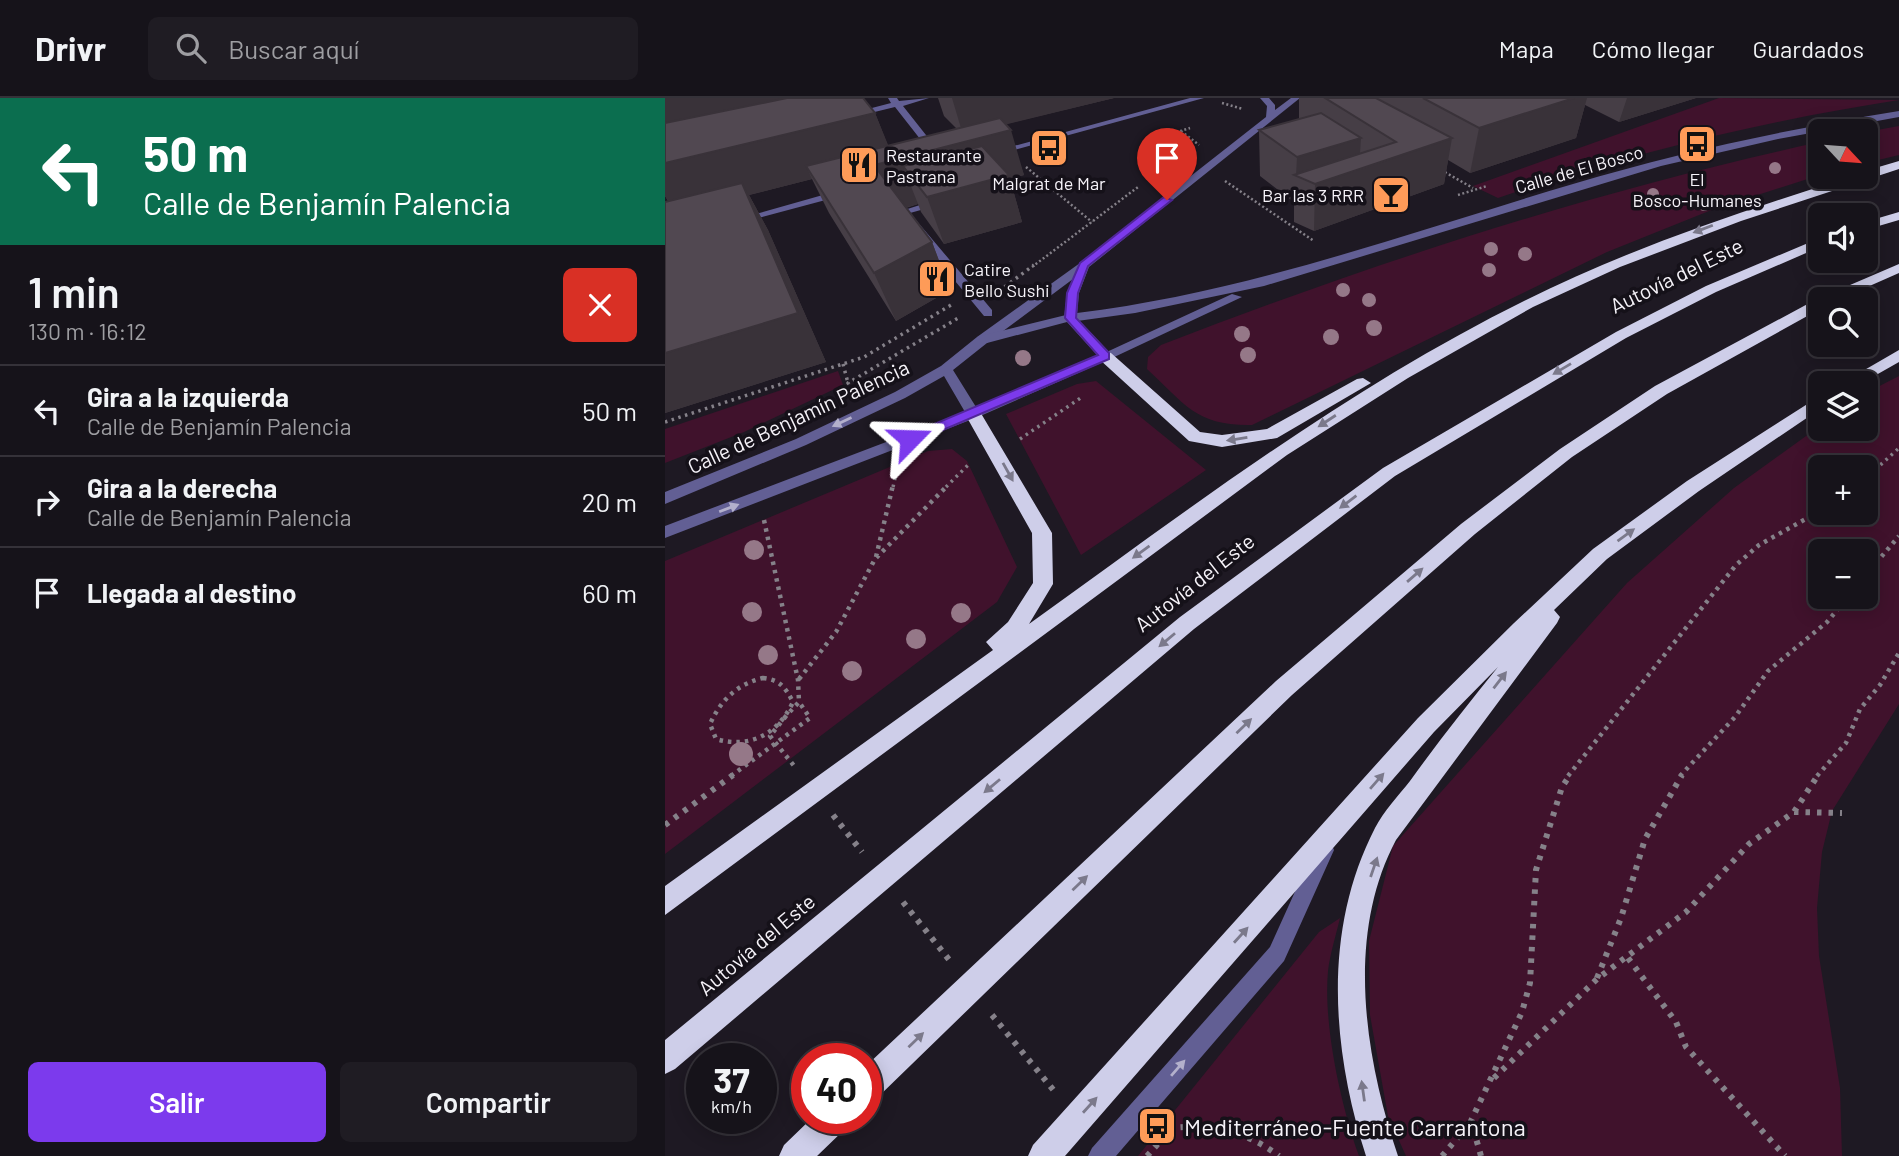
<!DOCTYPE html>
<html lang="es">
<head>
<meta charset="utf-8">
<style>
  :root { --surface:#16131a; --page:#1f1c23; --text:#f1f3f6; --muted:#9e9ea2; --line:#353239; --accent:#7c3aed }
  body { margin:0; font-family:Barlow,sans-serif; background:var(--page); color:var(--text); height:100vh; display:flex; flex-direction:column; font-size:26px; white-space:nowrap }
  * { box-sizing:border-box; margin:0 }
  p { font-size:23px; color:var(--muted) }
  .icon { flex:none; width:38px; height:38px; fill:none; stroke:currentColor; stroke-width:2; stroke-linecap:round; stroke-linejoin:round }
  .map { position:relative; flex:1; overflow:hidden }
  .sheet { display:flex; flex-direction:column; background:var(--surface); width:665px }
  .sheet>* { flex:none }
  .hud { background:#0b6e4f; color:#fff; overflow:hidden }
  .needle { width:46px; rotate:116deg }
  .tools { position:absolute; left:1143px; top:21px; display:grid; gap:14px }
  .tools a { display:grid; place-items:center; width:70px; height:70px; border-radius:10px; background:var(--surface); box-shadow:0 4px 18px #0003,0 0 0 2px var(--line); font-size:35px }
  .speed { position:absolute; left:21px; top:945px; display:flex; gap:14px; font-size:35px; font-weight:700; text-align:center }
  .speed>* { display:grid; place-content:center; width:91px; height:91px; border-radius:50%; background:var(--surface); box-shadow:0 4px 18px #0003,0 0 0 2px var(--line); line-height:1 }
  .speed small { font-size:18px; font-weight:400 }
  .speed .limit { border:10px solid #d22; background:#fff; color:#111 }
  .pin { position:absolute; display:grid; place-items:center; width:60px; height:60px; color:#fff; margin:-72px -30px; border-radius:50% 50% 50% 0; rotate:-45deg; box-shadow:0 0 7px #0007 }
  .pin .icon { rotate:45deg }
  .me { position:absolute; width:77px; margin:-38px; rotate:68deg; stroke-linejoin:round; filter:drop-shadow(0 0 5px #0008) }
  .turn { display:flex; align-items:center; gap:24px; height:147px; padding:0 28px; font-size:32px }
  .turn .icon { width:91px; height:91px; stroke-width:2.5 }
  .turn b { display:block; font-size:49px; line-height:60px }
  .round { display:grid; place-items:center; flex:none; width:74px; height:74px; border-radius:10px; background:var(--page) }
  .headline { display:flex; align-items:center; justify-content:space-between; height:119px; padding:0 28px }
  h1 { font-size:42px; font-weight:600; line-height:52px }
  .cta { display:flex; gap:14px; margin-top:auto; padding:14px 28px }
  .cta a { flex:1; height:80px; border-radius:10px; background:var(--accent); color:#fff; font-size:28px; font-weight:600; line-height:80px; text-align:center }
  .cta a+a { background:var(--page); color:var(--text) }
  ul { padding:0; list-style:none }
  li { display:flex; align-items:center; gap:21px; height:91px; padding:0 28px; border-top:2px solid var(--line) }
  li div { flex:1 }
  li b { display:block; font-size:26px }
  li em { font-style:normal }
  header { display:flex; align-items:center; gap:42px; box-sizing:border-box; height:98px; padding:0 35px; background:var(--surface); border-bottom:2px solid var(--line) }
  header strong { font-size:33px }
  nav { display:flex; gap:38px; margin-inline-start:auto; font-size:24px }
  .search { width:490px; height:63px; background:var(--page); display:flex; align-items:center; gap:18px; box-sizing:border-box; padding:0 24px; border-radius:10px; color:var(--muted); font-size:26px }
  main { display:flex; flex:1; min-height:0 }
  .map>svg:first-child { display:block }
</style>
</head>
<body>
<header>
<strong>Drivr</strong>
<div class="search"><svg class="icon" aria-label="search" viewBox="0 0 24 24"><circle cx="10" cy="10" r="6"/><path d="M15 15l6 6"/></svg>Buscar aquí</div>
<nav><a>Mapa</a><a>Cómo llegar</a><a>Guardados</a></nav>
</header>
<main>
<section class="sheet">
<div class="hud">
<div class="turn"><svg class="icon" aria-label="left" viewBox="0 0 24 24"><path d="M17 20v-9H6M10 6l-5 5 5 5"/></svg><div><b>50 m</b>Calle de Benjamín Palencia</div></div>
</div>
<div class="headline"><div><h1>1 min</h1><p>130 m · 16:12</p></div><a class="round" style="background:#d93025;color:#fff"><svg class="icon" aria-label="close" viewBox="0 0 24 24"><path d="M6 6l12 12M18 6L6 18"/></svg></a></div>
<ul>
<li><svg class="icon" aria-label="left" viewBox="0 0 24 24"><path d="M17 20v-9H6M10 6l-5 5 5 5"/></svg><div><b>Gira a la izquierda</b><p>Calle de Benjamín Palencia</p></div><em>50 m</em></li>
<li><svg class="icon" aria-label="right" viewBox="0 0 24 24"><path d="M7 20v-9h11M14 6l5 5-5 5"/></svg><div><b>Gira a la derecha</b><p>Calle de Benjamín Palencia</p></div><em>20 m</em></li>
<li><svg class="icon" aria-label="arrive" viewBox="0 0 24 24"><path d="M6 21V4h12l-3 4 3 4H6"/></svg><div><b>Llegada al destino</b></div><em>60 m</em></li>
</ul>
<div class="cta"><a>Salir</a><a>Compartir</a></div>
</section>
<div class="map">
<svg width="1234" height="1058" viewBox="0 0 1234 1058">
  <rect width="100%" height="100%" fill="#1e1923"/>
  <path fill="#40122c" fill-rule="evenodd" d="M1054 0 1234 2C1098 23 963 56 833 100L808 88Z
    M1234 28V57L1201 65V34Z
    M1155 44V77L1049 111 942 154 587 327C531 328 521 307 482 271L483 259 496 247C711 164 929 93 1155 44Z
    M173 273 178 287 79 334 0 365V331Z
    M1234 278V606L1167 713 1157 754 1152 810 1154 858 1175 990 1177 1058H741L723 1018 705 917 704 843 728 748 962 485 1069 390 1155 328V331H1200L1201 295ZM1155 369H1200V415H1155ZM1155 453H1200V499H1155Z
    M431 283 541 372 416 457 341 316 412 286Z
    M287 351 302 363 352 469 332 504 0 756V463L263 353Z
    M675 820C671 837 665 856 663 873 658 926 676 1008 694 1058H473L654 834Z"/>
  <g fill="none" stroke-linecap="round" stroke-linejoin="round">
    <path stroke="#858189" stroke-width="2.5" stroke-dasharray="2 2.5" stroke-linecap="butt" d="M557 5 578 11
      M503 31 509 35 525 30
      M516 33 534 47
      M361 69 427 124
      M776 72 808 90
      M560 83 649 143
      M793 97 822 88
      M367 169 473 89"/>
    <path stroke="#858189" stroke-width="3.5" stroke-dasharray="2.5 4.5" stroke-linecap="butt" d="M334 193 369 167
      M178 266 183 285
      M188 292 183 285 295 219
      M0 324 199 259 286 207
      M355 341 417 299
      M1200 381 1234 350
      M228 389 232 372
      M281 389 305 365"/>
    <path stroke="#858189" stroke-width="4.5" stroke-dasharray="3.5 5" stroke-linecap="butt" d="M99 422 133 582 134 604 121 618
      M211 459 228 387
      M1200 478 1234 438
      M98 580C115 582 120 589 128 604 113 636 85 651 51 641L45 626C56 602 72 586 98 580Z
      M134 581 171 534 210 461 283 387
      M121 618 105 638 130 669
      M66 678 145 620 134 604
      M903 678 1071 467 1094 447 1155 413
      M1015 678 1070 619 1103 573 1162 524 1183 499
      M1152 678 1181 645 1195 611 1215 587 1234 555"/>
    <path stroke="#858189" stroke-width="6" stroke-dasharray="4.5 7" stroke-linecap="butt" d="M1129 714 1177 715
      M168 717 197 754
      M0 727 68 677
      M238 804 285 863
      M963 860 1011 924 1021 949 1120 1058
      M932 880 956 820 980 741 1017 677
      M327 917 390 994
      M829 980 932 881 1021 814 1084 746 1129 714 1153 677
      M482 1058 507 1030C548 1026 581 1033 614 1058
      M777 1058 806 1024
      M816 1058 806 1023 857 914 865 885 871 772 897 689 905 677"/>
    <path fill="#625f94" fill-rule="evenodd" d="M659 743 666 745 669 752 619 863 451 1058H423L427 1050 605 849 652 745Z"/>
    <path fill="#625f94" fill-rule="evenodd" d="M277 100 281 101V105L245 115 327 212V218H319L233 114Z"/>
    <path fill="#625f94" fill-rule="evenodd" d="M223 0H232L234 3 264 0 238 8 276 56V60H270L230 9 185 20 180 17 226 5Z
      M525 0H539L331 57 323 55Z
      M595 0H604L610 7V12L626 0H635L424 169 414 195 412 215C583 194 743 135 908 86 1015 54 1124 31 1234 13V19L1113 41 996 68 599 188 470 215 405 224 399 220 402 195 408 181 322 245H312V239L415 165 601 19 602 8Z
      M179 91 184 94 183 96 71 126 66 123Z
      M567 196 577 199 445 261 440 262 433 258Z"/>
    <path fill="#625f94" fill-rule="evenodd" d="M405 216 409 217 445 255V261L313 319 0 440V428L300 314 279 278 240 300 141 347 0 406V394L131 341 230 294 276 268 312 239ZM402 224 432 257 311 309 288 272 322 245Z"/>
    <path fill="#cecee9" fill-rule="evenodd" d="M1234 63V71L1076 123 955 169 868 209 743 280 622 357 0 817V788L328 552 321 544 343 524 368 485 367 435 300 316 302 312H314L387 435 388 486 364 526C524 411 681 291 859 203 963 151 1074 114 1185 79H1200V73Z
      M1234 114V122L1200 132V124Z
      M1155 140V149L1051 194 961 240 730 378 529 531 10 971 0 976V942L515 519 718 370 951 234 1041 188Z
      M1234 166V175L1175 201H1155V211L1002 296 907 359 810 436 627 597 212 1000 201 1004V968L611 583 796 426 895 351 990 288 1150 202Z
      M1234 252V264L1197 285H1177Z
      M440 253 446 255 535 334 557 337 602 331 692 281 698 280 706 285 612 340 557 349 524 343 434 261V255Z
      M1155 298V311L1034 393 942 461 889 512 895 519 892 525 731 742C680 838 700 960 733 1058H701C667 952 657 833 710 730 719 713 733 698 745 683 773 644 803 606 833 569L769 634 400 1058H363L368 1047 753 620 849 525 928 451 1022 383Z
      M147 1020H184L180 1031 152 1058H114L119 1047Z"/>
  </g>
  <g fill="#957888">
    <circle cx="1110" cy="70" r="6"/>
    <circle cx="988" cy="96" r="6"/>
    <circle cx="1039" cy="107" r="6"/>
    <circle cx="826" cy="151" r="7"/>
    <circle cx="860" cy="156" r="7"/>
    <circle cx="824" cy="172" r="7"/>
    <circle cx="678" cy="192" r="7"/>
    <circle cx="704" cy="202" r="7"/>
    <circle cx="709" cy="230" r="8"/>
    <circle cx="577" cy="236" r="8"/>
    <circle cx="666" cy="239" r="8"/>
    <circle cx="583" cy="257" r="8"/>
    <circle cx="358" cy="260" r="8"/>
    <circle cx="89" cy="452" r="10"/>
    <circle cx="87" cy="514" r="10"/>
    <circle cx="296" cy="515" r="10"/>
    <circle cx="251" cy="541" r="10"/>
    <circle cx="103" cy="557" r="10"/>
    <circle cx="187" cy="573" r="10"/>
    <circle cx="76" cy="656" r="12"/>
  </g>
  <path fill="#463e46" d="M0 0 210 15 223 48 292 31 279 18 273 0H449L341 26 359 77 345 81 357 124 279 146 256 114 253 106 241 110 267 144 285 192 231 223 164 115 147 81 84 97 103 132 161 264 0 315V104L3 103 0 98Z
    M634 0H1031L954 24 920 7 911 40 805 75 783 62 779 86 649 133 629 124V104L595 78 594 32 634 21Z"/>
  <path fill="#393239" d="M0 0H189L0 42Z
    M287 0H449L298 37Z
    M909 0H922L911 40 805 75 814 30Z
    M962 0H1031L954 24Z
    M210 15 228 59 141 68 147 81 84 97 103 132 161 264 0 315V255L12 116 0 98V65Z
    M346 32 359 77 345 81 357 124 279 146 262 99 238 68 253 106 228 113 209 67Z
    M696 40 694 72 787 40 779 86 649 133 650 86 631 78 632 59Z
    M267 144 285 192 231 223 209 175Z"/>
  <path fill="#514851" stroke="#393239" stroke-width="2" d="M122 0H198L210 15 0 65V25Z
    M660 0H711L787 40 650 86 629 77 731 44Z
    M758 0H909L814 30Z
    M656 15 696 40 632 59 594 32Z
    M335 20 346 32 209 67 267 144 209 175 141 68Z
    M317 48 344 77 262 99 238 68Z
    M77 85 133 215 0 255V104Z"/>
  <defs><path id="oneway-solid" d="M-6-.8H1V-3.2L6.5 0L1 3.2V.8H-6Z" transform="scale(1.75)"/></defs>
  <g fill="#7b798b">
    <use href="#oneway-solid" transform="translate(1038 131) rotate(159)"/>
    <use href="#oneway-solid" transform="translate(897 271) rotate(149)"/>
    <use href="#oneway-solid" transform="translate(662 323) rotate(147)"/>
    <use href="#oneway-solid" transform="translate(572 341) rotate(171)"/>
    <use href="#oneway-solid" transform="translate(343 374) rotate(61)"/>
    <use href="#oneway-solid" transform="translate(683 404) rotate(143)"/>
    <use href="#oneway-solid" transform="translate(961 437) rotate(-36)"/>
    <use href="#oneway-solid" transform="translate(476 454) rotate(144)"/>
    <use href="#oneway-solid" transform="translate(750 477) rotate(-41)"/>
    <use href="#oneway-solid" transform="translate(502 542) rotate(140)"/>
    <use href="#oneway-solid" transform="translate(835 582) rotate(-52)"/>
    <use href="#oneway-solid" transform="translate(579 628) rotate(-44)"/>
    <use href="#oneway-solid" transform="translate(712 683) rotate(-49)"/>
    <use href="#oneway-solid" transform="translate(327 688) rotate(140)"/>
    <use href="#oneway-solid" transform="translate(709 769) rotate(-71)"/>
    <use href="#oneway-solid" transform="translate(415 785) rotate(-44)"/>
    <use href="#oneway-solid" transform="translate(576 837) rotate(-48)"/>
    <use href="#oneway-solid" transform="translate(251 942) rotate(-44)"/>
    <use href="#oneway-solid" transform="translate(698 993) rotate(-98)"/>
    <use href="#oneway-solid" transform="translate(425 1007) rotate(-48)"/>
  </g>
  <g fill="#b3b0cc">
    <use href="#oneway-solid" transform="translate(177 324) rotate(155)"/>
    <use href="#oneway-solid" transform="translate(64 410) rotate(-21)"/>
    <use href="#oneway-solid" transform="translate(513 970) rotate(-49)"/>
  </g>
  <path fill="#7c3aed" stroke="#51269a" stroke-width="2" d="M499 99 507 102 423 168 413 195 411 220 444 255V261L250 344H241V338L433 257 400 220 402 195 415 165Z"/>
  <defs>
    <symbol id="bus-square" viewBox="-11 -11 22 22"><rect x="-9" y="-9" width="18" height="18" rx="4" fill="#fe9b58" stroke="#151119"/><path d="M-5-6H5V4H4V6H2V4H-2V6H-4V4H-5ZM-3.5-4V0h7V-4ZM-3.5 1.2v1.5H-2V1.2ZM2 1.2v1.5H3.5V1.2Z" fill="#111"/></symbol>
    <symbol id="restaurant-square" viewBox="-11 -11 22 22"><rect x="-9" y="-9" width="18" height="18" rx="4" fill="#fe9b58" stroke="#151119"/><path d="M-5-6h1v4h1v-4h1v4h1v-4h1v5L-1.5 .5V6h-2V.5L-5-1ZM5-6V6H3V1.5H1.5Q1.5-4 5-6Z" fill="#111"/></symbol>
    <symbol id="bar-square" viewBox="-11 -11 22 22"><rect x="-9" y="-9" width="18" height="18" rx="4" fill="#fe9b58" stroke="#151119"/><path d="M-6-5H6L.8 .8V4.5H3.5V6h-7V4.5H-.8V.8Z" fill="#111"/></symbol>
  </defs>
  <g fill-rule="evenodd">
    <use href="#bus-square" x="1010" y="24" width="44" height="44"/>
    <use href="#bus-square" x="362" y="28" width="44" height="44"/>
    <use href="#restaurant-square" x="172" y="45" width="44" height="44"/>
    <use href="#bar-square" x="704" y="75" width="44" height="44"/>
    <use href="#restaurant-square" x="250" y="159" width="44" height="44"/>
    <use href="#bus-square" x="470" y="1006" width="44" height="44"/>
  </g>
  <g text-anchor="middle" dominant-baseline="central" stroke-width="7" stroke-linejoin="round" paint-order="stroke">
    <g font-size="18" fill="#f6f3f9" stroke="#151119" text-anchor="start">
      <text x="221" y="57">Restaurante<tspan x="221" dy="21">Pastrana</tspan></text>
      <text x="1032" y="81" text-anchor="middle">El<tspan x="1032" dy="21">Bosco-Humanes</tspan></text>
      <text x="384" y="85" text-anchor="middle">Malgrat de Mar</text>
      <text x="699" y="97" text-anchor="end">Bar las 3 RRR</text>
      <text x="299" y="171">Catire<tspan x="299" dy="21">Bello Sushi</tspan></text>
    </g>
    <g font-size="18" fill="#f6f3f9" stroke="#151119">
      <text transform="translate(914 71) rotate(-16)">Calle de El Bosco</text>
    </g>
    <g font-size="21" fill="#f6f3f9" stroke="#151119">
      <text transform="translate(1011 177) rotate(-26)">Autovía del Este</text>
      <text transform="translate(133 318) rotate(-25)">Calle de Benjamín Palencia</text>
      <text transform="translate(529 484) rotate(-38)">Autovía del Este</text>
      <text transform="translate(91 846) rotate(-40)">Autovía del Este</text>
    </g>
    <g font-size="24" fill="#f6f3f9" stroke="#151119" text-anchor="start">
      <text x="519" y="1028">Mediterráneo-Fuente Carrantona</text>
    </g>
  </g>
</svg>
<div class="tools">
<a><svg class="needle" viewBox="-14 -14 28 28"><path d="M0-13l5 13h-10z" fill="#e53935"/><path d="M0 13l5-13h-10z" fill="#9e9ea2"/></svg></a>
<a><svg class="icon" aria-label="sound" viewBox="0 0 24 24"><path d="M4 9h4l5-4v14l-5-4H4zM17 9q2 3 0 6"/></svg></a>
<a><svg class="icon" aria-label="search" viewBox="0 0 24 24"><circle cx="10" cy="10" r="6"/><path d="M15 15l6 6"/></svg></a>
<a><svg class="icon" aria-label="layers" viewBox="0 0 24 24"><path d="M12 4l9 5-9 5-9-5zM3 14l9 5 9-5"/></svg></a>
<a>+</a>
<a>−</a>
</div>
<div class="speed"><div>37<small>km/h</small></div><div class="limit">40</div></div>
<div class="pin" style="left:502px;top:102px;background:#d93025"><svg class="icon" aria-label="arrive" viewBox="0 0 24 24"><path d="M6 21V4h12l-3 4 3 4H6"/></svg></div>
<svg class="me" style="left:245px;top:341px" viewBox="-20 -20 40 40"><path d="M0-17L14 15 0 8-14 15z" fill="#7c3aed" stroke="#fff" stroke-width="4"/></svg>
</div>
</main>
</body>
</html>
